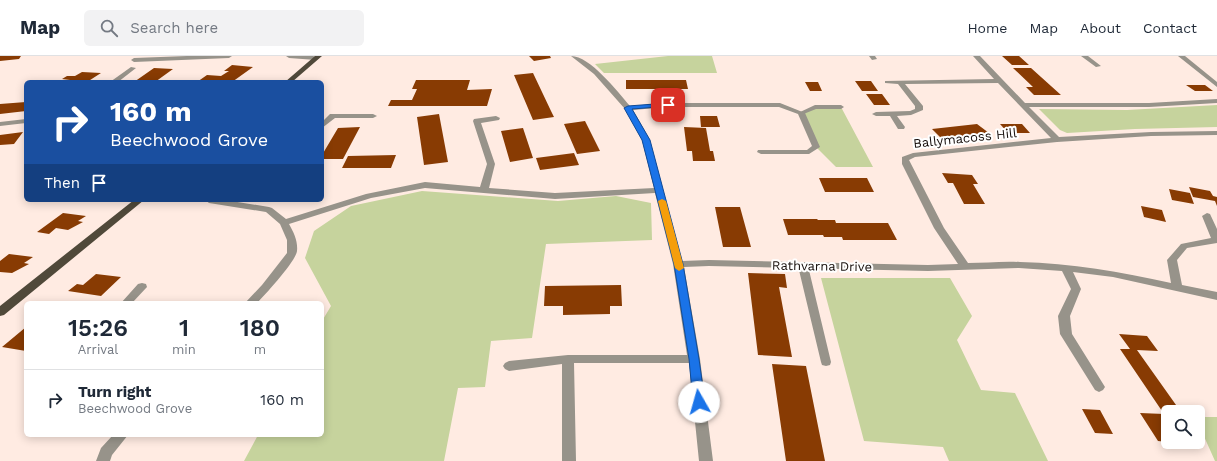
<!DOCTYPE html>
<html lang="en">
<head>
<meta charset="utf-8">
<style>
  :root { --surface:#fff; --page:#f2f2f3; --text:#1f2937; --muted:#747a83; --line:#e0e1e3 }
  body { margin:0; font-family:"Work Sans",sans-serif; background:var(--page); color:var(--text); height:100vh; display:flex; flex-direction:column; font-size:15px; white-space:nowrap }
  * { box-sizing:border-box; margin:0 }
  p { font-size:13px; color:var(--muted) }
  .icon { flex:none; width:22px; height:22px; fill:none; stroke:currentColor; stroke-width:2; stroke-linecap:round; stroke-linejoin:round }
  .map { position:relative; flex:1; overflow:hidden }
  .panel { position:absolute; left:24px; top:245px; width:300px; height:136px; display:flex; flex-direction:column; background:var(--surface); border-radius:6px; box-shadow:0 2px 10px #0003 }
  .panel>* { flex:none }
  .banner { position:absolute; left:24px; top:24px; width:300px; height:122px; border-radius:6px; box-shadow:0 2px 10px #0003; background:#1a4fa0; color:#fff; overflow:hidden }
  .controls { position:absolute; left:1161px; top:349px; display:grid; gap:8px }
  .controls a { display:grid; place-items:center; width:44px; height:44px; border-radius:6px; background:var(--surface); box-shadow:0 2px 10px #0003; font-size:20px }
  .pin { position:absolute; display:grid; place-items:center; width:34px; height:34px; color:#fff; margin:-17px; border-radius:8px; box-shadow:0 2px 6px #0006 }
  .me { position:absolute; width:44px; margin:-22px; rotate:353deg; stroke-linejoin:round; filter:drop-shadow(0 0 3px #0008) }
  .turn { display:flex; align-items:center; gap:14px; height:84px; padding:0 20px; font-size:18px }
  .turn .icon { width:52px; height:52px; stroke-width:2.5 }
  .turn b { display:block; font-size:28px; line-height:34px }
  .then { display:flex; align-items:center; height:38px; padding:0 20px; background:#0003; gap:8px; font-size:15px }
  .eta { display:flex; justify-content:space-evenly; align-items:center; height:68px; text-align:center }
  .eta b { font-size:24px; font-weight:600; line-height:28px }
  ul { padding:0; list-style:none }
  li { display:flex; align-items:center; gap:12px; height:60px; padding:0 20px; border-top:1px solid var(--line) }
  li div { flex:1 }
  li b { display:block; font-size:15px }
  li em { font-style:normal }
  header { display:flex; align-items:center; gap:24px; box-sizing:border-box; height:56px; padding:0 20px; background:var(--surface); border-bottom:1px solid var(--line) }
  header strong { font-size:19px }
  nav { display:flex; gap:22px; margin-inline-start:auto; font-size:14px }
  .search { width:280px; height:36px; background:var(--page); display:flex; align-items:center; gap:10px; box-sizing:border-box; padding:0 14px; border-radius:6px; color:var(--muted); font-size:15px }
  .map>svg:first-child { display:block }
</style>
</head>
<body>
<header>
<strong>Map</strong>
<div class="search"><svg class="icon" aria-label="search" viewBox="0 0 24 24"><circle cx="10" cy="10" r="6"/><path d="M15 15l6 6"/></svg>Search here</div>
<nav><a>Home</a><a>Map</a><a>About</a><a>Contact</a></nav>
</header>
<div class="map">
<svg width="1217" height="405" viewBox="0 0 1217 405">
  <rect width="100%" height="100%" fill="#ffebe2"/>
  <path fill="#c6d39d" d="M668 0H712L717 17H604L595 8Z
    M1217 49V71L1135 73 1067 77 1060 74 1039 53 1127 54Z
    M815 51H841L873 111H836L816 91 801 57Z
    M422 135 558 145 616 140 651 147 652 184 546 188 532 282 491 285 485 331 458 332 444 405H244L258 379H322V265L331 250 305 202 314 175 351 150Z
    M821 222H950L972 260 957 284 981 334 1015 337 1048 405H949L943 391 864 385Z
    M1198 361H1217V405H1215L1198 367Z"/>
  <path fill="#883b03" d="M0 0H21L19 3 0 5Z
    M529 0H550L551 2 534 5Z
    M1002 0H1019L1029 9H1012Z
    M232 9 253 11 232 26H197L207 19 221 20 229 15H224Z
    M154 12 173 13 155 26H134Z
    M1013 12H1031L1061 39H1034L1026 31H1033Z
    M82 16 101 17 87 26H66L70 24 62 23 67 20H75Z
    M533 17 551 55 554 61 533 64 514 19Z
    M416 24H470L467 34 492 33 487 50H388L391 44H412L417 33H412Z
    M626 24H686L688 33H626Z
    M855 25H871L878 35H862Z
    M805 26H818L822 35H810Z
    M1186 29H1205L1213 35H1195Z
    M866 38H882L890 49H874Z
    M26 46V55L0 58V48Z
    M439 58 448 106 424 109 417 61Z
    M700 60H717L720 71H701Z
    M585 65 600 95 577 98 564 68Z
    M977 68 989 77 942 83 932 73Z
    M1000 68H1022L1030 77H1008Z
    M360 71 343 103H322V99L338 72Z
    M684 71 706 72 710 95H713L715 105H693L692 95H687Z
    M523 72 533 102 510 106 501 75Z
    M23 76 14 88 0 89V79Z
    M574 97 579 109 540 114 536 102Z
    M396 99 391 112H342L348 100Z
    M942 117 972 119 978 128H973L985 148H964L953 127H948Z
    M819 122H867L874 136H825Z
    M1189 131 1210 135 1213 140 1217 141V150L1215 145 1193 141Z
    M1169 133 1190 137 1194 148 1172 144Z
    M1141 150 1162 154 1166 166 1144 161Z
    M715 151H740L751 191H723Z
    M63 157 86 160 78 165 83 166 68 174 56 172 49 178 37 176Z
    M783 163H817L818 164H835L836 167H888L897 184H843L842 181H824L823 179H788Z
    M9 198 33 201 24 207 29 208 12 217 0 216V205Z
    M748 217 785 218 787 232 779 231 792 301 758 299Z
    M96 218 121 221 101 240 68 235 77 228 83 229Z
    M621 229 622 250H610V258L563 259V250H544L545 230Z
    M26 271V295L2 291Z
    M1119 278 1147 280 1158 295 1137 294 1181 356H1168V386L1158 385 1140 357 1164 358 1120 293H1130Z
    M772 308 806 310 825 405H786Z
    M1082 353 1100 354 1113 378 1095 377Z"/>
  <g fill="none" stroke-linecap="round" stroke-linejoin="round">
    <path fill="#97938a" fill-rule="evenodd" d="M187 0H232L229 2 134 6 131 4 134 2Z
      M286 0H313L319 2 316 4 289 2Z
      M815 49H841L844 51 841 53H816L801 59 798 57Z
      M803 207 808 210 831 306 830 309 826 310 822 309 821 306 798 210Z"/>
    <path fill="#97938a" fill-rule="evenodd" d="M571 0C590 0 617 35 630 50L668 47H780L805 57 820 91 809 98H761L757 96 758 94H807L812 90 798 58 779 51H668L633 54 650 84 682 205 709 204 928 209 958 208 934 172 902 108V101L913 97 1051 82 998 27 905 28 923 50V54L911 59 897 60 905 71 904 73H898L890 60H876L872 58 876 56 910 55 915 53V50L898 28 885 27V25L994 23 973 0H980L1025 47H1149L1217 43V47L1149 51H1029L1059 81 1151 76 1217 75V79L1151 80 1057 86 915 101 909 104 944 172 968 207C985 207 1002 205 1020 206 1071 207 1121 216 1171 227L1167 204 1181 188 1211 182 1202 160 1207 157 1210 158 1217 173V187L1187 192 1177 204 1182 229 1217 236V244L1113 221 1073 216 1081 233 1070 260 1072 278 1105 331 1103 334 1099 336 1095 334 1060 278 1058 260 1071 233 1062 215 1019 212 928 215 709 210 684 211 700 303 713 405H699L689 307H574L576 405H562V308L509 315 505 313 503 310 505 307 509 305 568 299H687L673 208 655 137 555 143 425 132 371 142 289 168C294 177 298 185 297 195 296 205 265 239 257 247H245L262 229 287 197V184L280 168 266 156 209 147 205 144H225L269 151 272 152 286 163 366 138 425 126 480 131 487 108 473 65 474 63 496 60 500 62 499 64 481 67 495 108 489 132 555 137 654 132 642 84 625 53 594 18Z
      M869 0H875L877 3 872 4Z
      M1081 0H1088L1101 10 1096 11Z
      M1178 0H1185L1217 26V31Z
      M131 11 136 12 118 26H110Z
      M330 58H373L377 60 373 62H335L322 72V66Z
      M26 63V67L0 70V66Z
      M142 227 146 228 147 231 132 247H121L138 228Z
      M113 379H128L112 399 110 405H96L101 392Z"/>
    <path fill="#50493a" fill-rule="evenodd" d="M315 0H322L292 26H285Z
      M134 144H144L4 259 0 260V250Z"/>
  </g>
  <path fill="#1a73e8" stroke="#114b97" d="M668 47H671V50L632 53 650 84 683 208 699 303 705 346 703 350 699 351 695 350 693 346 689 303 674 208 642 84 624 52 628 50Z"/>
  <path fill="#f59e0b" d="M662 143 666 145 684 212 679 215 675 212 658 145Z"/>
  <g text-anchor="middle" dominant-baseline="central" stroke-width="4" stroke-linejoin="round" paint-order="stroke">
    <g font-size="13" fill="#160e0b" stroke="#fff">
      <text transform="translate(965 82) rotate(-6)">Ballymacoss Hill</text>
      <text transform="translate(822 210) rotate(1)">Rathvarna Drive</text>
    </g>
  </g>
</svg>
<div class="controls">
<a><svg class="icon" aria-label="search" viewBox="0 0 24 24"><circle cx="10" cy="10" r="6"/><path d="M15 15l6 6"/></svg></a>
</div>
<div class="pin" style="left:668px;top:49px;background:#d93025"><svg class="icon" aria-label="arrive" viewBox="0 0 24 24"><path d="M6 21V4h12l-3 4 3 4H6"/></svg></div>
<svg class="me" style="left:699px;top:346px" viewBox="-20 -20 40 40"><circle r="19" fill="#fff"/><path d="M0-13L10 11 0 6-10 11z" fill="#1a73e8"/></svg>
<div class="banner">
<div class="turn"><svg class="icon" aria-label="right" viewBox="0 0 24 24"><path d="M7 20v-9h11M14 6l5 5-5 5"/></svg><div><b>160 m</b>Beechwood Grove</div></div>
<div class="then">Then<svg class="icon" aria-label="arrive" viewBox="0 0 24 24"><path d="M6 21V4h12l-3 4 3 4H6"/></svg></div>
</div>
<section class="panel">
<div class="eta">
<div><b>15:26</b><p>Arrival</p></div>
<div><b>1</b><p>min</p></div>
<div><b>180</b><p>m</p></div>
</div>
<ul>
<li><svg class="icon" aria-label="right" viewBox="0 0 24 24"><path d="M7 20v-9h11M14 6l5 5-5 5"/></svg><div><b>Turn right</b><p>Beechwood Grove</p></div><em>160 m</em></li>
</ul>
</section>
</div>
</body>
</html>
